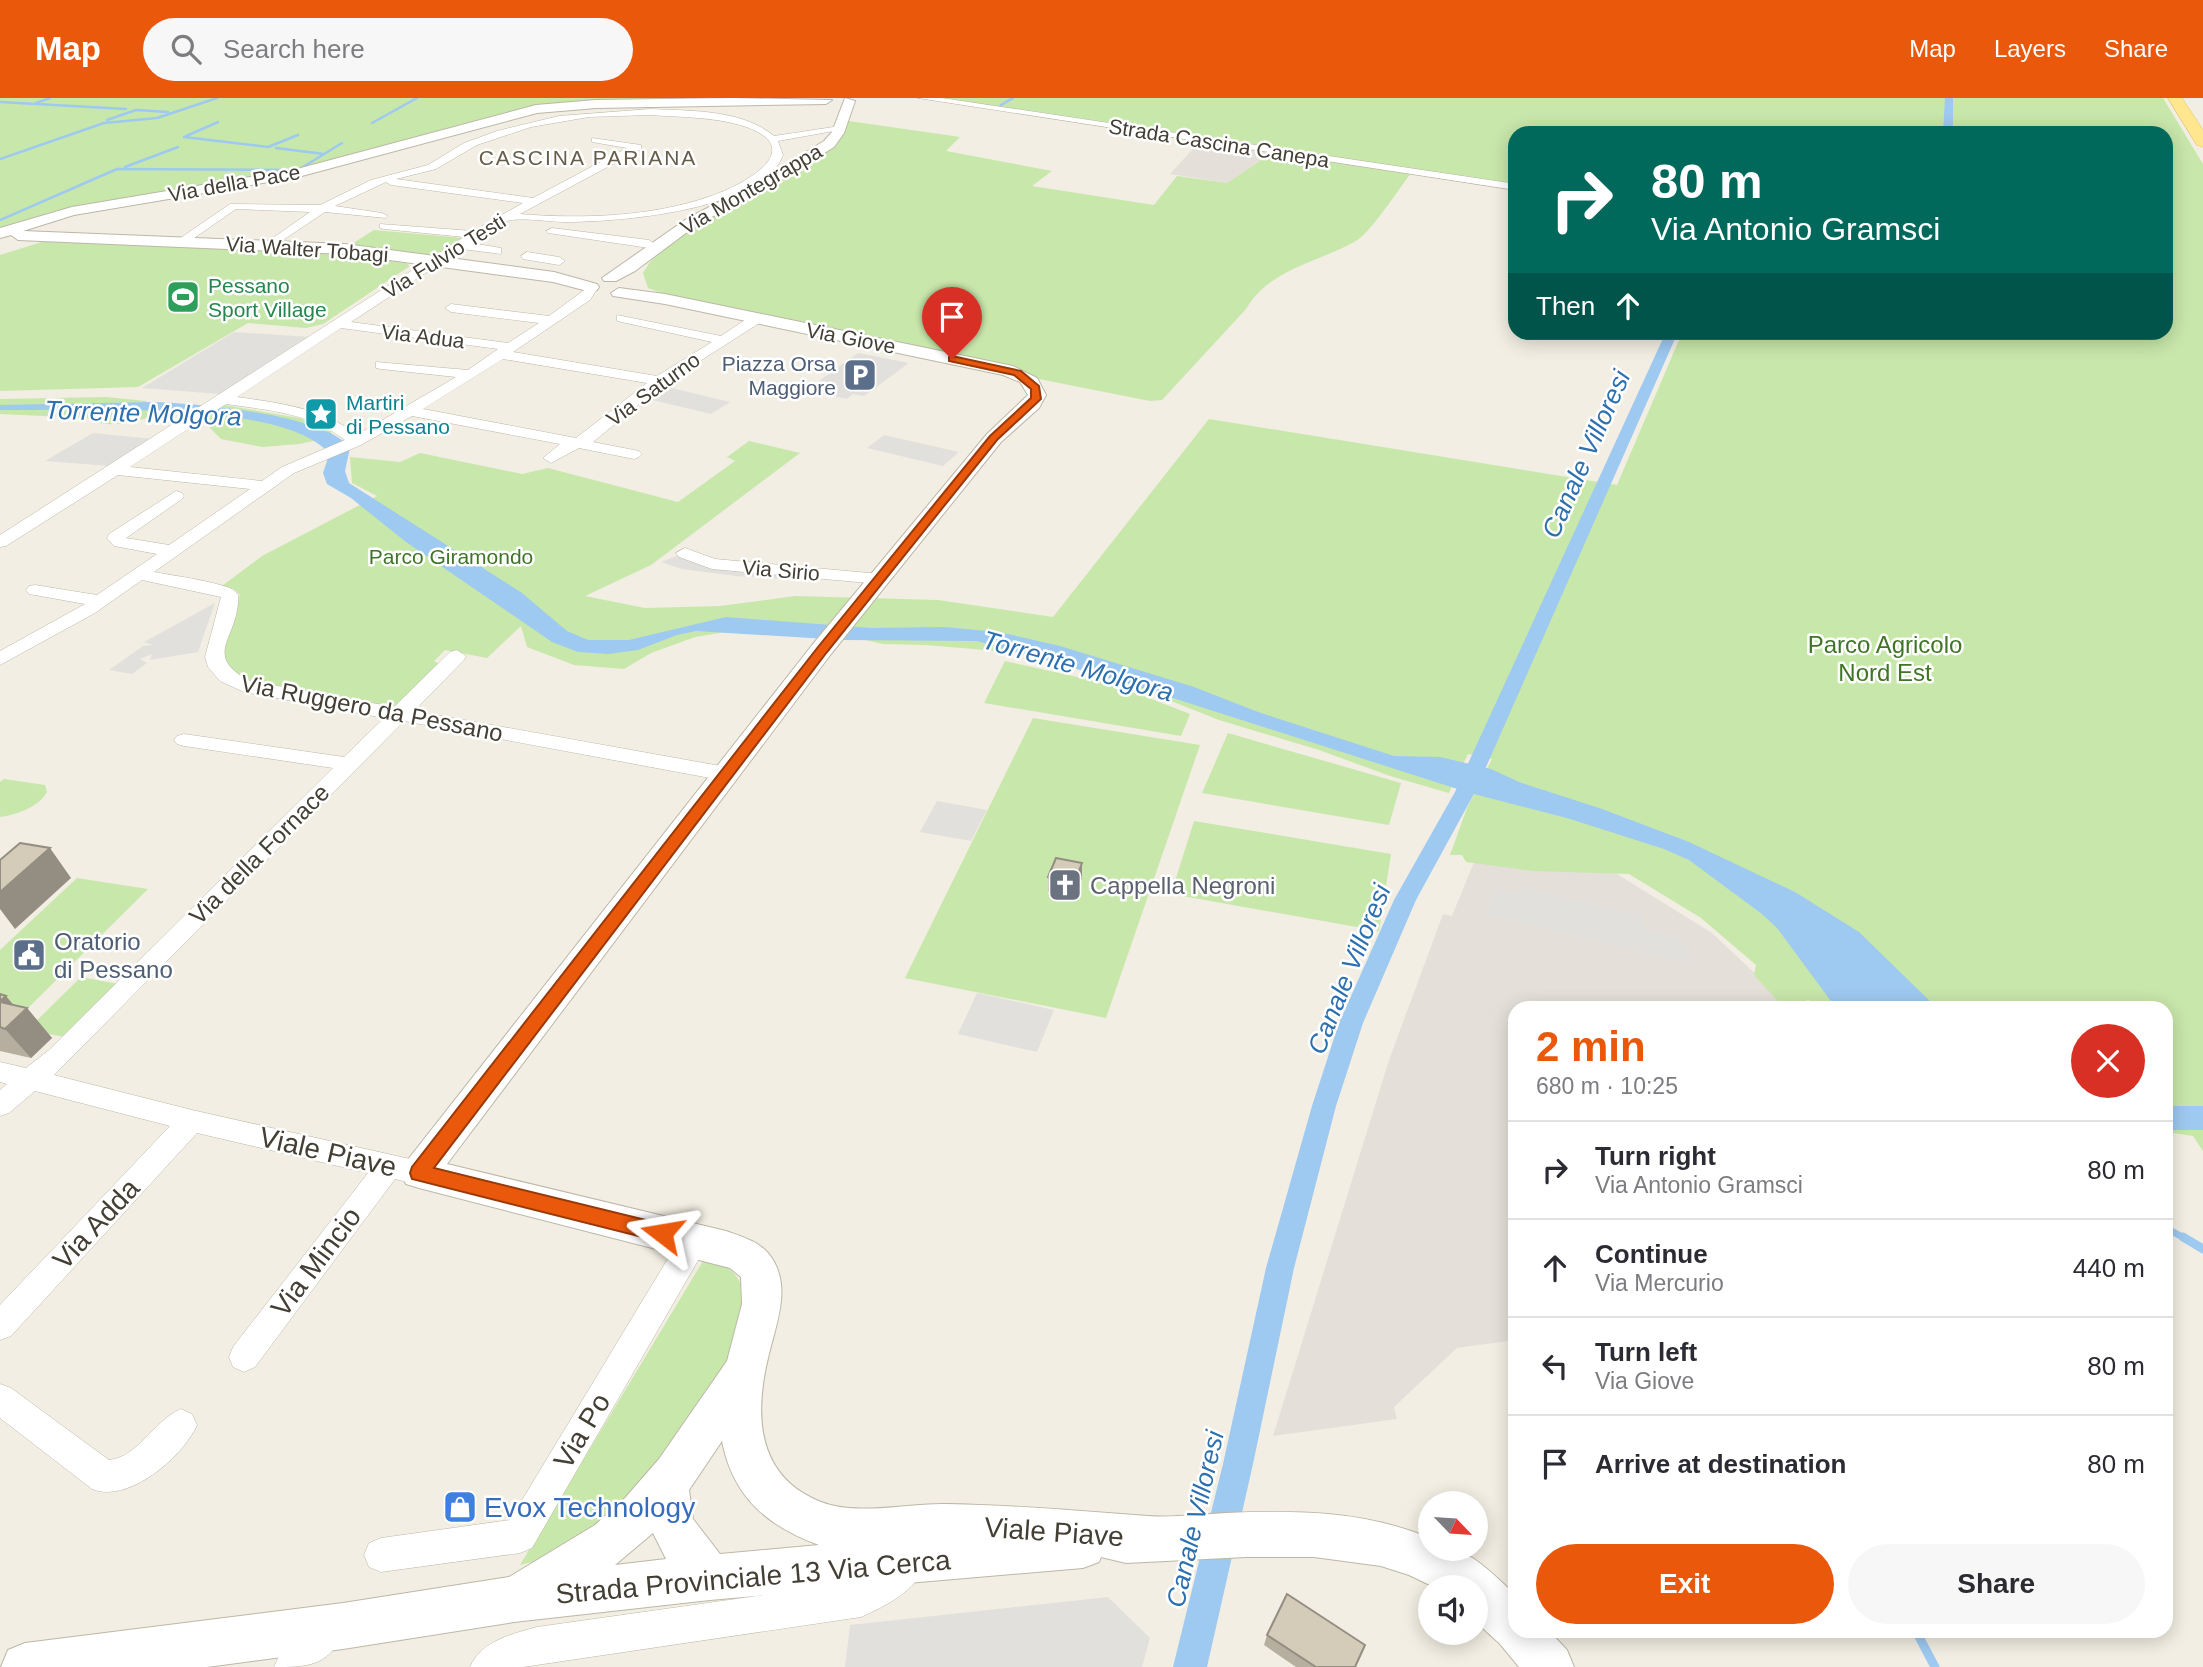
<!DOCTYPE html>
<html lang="en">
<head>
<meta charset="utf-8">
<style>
  :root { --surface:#fff; --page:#f7f7f7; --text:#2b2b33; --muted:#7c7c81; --line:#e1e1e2; --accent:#ea580c }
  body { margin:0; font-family:Helvetica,sans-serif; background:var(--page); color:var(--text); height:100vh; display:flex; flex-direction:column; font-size:26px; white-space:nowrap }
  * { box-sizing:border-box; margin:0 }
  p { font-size:23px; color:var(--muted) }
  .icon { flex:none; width:38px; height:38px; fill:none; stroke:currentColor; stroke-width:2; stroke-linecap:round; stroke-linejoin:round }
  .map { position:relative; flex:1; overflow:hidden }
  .side { position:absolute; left:1508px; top:903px; width:665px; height:637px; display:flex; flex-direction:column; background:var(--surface); border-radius:21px; box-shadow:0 4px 18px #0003 }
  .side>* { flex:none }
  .guide { position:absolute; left:1508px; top:28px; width:665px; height:214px; border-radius:21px; box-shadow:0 4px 18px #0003; background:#00695c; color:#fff; overflow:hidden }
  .needle { width:46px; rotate:115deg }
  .fabs { position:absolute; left:1418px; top:1393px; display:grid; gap:14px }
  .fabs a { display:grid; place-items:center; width:70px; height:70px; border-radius:50%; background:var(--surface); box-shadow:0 4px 18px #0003; font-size:35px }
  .pin { position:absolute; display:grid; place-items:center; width:60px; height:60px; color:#fff; margin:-72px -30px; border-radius:50% 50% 50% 0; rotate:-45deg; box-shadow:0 0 7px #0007 }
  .pin .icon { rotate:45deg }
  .me { position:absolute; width:77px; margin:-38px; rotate:284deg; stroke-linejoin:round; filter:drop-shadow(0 0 5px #0008) }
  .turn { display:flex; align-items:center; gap:24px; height:147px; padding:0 28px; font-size:32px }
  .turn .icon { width:91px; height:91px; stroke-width:2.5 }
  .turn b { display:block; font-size:49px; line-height:60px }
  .then { display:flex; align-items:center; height:66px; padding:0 28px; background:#0003; gap:14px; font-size:26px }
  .round { display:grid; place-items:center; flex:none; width:74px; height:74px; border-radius:37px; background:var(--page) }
  .head { display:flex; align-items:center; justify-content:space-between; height:119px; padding:0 28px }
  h1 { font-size:42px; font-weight:600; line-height:52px; color:var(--accent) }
  .button { display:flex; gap:14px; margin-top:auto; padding:14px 28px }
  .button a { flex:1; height:80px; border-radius:42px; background:var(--accent); color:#fff; font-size:28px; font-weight:600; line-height:80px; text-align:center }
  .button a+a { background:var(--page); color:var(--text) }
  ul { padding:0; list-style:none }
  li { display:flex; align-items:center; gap:21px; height:98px; padding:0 28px; border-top:2px solid var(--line) }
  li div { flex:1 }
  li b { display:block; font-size:26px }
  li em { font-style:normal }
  header { display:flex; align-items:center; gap:42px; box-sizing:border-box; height:98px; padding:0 35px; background:var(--accent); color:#fff }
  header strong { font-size:33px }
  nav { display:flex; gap:38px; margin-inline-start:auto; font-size:24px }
  .search { width:490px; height:63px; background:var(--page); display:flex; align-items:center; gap:18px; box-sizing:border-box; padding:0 24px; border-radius:38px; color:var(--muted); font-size:26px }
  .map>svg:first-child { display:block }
</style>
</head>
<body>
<header>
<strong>Map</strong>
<div class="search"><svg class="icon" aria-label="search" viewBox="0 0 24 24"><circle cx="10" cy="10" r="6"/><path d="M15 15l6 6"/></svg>Search here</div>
<nav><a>Map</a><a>Layers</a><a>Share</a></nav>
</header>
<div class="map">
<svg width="2203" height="1569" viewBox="0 0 2203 1569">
  <rect width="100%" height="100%" fill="#f2eee3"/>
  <path fill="#e4e0d9" d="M1200 43 1273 54 1227 85 1170 76Z
    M1474 764 1609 771 1712 835 1792 910H1516L1515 1242 1457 1250 1394 1309 1397 1321 1273 1338 1389 962 1443 816 1452 818Z"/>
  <path fill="#c8e7ab" d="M0 0H789L558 7 297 73 152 99 0 134Z
    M937 0H2163L2203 66V1053L2193 1038 2167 1034 2166 910H1823L1808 902 1791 910H1784L1754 877 1756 867 1701 820 1629 776 1533 773 1466 764 1462 757H1450L1467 710 1492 661 1468 656 1449 695 1390 678 1319 652 1219 622 1083 568 1044 557 926 547 883 546 813 530 738 532 695 539 651 555 624 571 574 567 527 549 521 528 487 560 445 552 434 563 441 567 396 611 251 583 237 577 224 562 225 547 240 497 234 491 222 488 262 458 377 398 352 385 350 359 400 364 420 355 522 376 548 370 678 404 735 363 727 359 749 343 800 355 651 467 585 498 645 510 720 508 795 498 938 502 1053 519 1209 321 1617 387 1682 235 2166 234V35H1516L1515 86Z
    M849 23 960 39 946 53 1052 73 1032 88 1154 107 1177 78 1227 85 1273 54 1411 75C1399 91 1370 135 1356 143 1319 164 1269 171 1246 211L1162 302 1150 303 1039 281 1020 271 667 197 648 190 643 175 650 164 673 143 721 112 765 90 838 43Z
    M374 132 463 140 435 157 347 149Z
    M45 143 313 153 406 165 410 168 323 226 306 230 248 225 138 289 0 293V157Z
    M106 299 146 303 150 308 147 315 150 319C132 325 103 331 87 320L0 316V301Z
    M224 307 299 320 331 332 332 339 299 346 262 349 221 341 201 321Z
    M1005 563 1118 588 1190 616 1181 638 984 605Z
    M1033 620 1200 647 1106 920 905 880Z
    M1228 635 1401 685 1389 727 1202 695Z
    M4 681 45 687 47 694C39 709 16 717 0 719V684Z
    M1194 723 1391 756 1379 833 1171 796Z
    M77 780 148 791 21 917 0 913V852Z
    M81 879 118 886 65 939 27 932Z
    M706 1158C725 1167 740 1174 744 1197L735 1257 636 1403 549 1460 520 1467Z"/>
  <path fill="#e2e0dc" d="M234 234 309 239 220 296 142 290Z
    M858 255 909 265 864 298 853 296 847 301 815 294 820 290 812 288Z
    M663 288 730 304 711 316 644 300Z
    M93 335 153 341 110 368 45 363Z
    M884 337 959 354 943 368 867 350Z
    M685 455 700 463 803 474 799 482 736 478 682 471 661 464Z
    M215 505 198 554 150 562 152 556 140 561 147 565 132 576 109 572 143 548 153 547 144 544Z
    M937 703 987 712 971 743 920 734Z
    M1522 790 1644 818 1643 832 1683 842 1692 866 1487 817 1493 791 1520 797Z
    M977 895 1054 912 1037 954 958 936Z
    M1108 1499 1150 1540 1142 1569H845L850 1527Z"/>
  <path fill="#9ec9f0" d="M152 304C193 305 326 316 350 350L345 373 349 385 522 495 567 533 588 542H629L726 519 871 530 943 529 999 534 1060 548 1194 589 1258 614 1394 658 1440 659 1491 671 1519 684 1602 711 1689 744 1795 794 1859 834 1937 910H1836L1777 830 1762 816 1689 762 1664 751 1567 720 1470 695 1123 584 977 543 843 542 696 533 677 537 638 552 608 556 578 554 552 544 406 444 351 400 327 386 323 375 329 357 327 353C276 301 74 313 0 312V307Z
    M2167 1008H2203V1032H2167Z"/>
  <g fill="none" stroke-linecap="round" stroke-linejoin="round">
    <path stroke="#9ec9f0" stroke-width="2.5" d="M0 4 126 11
      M36 5 50 0
      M1001 7 1013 0
      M107 22 136 12 168 14
      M218 24 184 39 268 49 298 37
      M372 25 417 0
      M276 50 324 56
      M0 61 104 25 157 20 217 0
      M125 69 178 49
      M298 72 342 45
      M0 122 117 71 297 72"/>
    <path stroke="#9ec9f0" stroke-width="7" d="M2166 1130 2186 1141"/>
    <path stroke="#9ec9f0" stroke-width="9" d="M2183 1139 2203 1151
      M1916 1533 1935 1569"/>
    <path fill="#9ec9f0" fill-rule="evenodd" d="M1945 0H1953V35H1943Z
      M1666 234H1678L1475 694 1416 802 1363 925 1336 1008 1294 1170 1253 1366 1207 1569H1173L1223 1366 1266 1170 1312 1008 1339 925 1394 802 1455 694Z"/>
    <defs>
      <path id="minor" d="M918 0H942L1516 86V92Z
        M650 11C689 13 742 11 774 38L840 28 845 31 778 43 783 57C763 113 616 124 566 124 551 124 520 119 507 123 494 127 482 138 471 145L501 150V156L462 151 351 224 508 245 539 225 451 214 445 210 451 206 549 218 591 187 597 191 590 202 513 254 657 278 712 244 617 223V217L721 238 751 218H761V224L661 288 593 344 639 353 642 356 639 359 634 361 579 350 551 365 543 360 560 346 412 318 361 347 294 375 154 474C168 477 231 485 237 495 239 498 238 502 238 505 235 543 203 558 250 583L394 609 450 554 457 552 466 558 464 562 414 613 726 669 733 671 736 676 733 681 726 683 404 623 54 977 192 1012 419 1063 429 1067 433 1075 429 1083 419 1087 395 1081 255 1269 244 1274 233 1269 229 1259 233 1249 368 1075 197 1035 11 1238 0 1242V1207L170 1028 35 993 9 1015 0 1018V992L7 986 0 984V964L26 970 49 952 333 670 184 648 177 646 174 642 177 638 184 636 344 659 384 620 244 594 220 583 208 569 205 559 221 499 142 482 95 515 0 567V553L85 506 29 496 26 492 29 488 35 487 97 497 157 456 114 448 107 440 109 436 176 393 182 395 184 398 182 401 126 440 169 447 250 391 118 377 6 448 0 449V437L464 139 384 131 380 130V126L473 133 523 105 391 87 386 84 335 108 382 115 388 118 386 120 325 114 271 150 267 148V144L310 114 236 111 187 145H179V141L230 106 320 107 371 82 428 67 464 45 497 33 559 18ZM650 17C679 19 712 19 740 27 812 49 746 86 711 98 652 119 581 121 520 116L641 51V47L592 40V44L627 50 533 100 396 81 436 71 477 47 531 29 589 19ZM341 230 498 251 468 272 376 264V270L381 271 456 279 357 337C323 310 279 305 237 299ZM503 261 647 285 576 340 423 311ZM226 306C267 312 311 315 345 342L282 369 262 383 130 369Z
        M552 130 649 142 655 146 649 150 548 135 546 133Z
        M527 154 559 159 565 163 559 167 523 161 521 158Z
        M685 450 715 461 880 476 889 481 880 486 712 471 679 459 676 455Z
        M694 1130 704 1134 708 1143 704 1152 532 1450 520 1455 381 1474 369 1469 364 1457 369 1445 381 1440 510 1422 684 1134Z
        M0 1286 11 1290 109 1362C139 1359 154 1322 181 1311L192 1316 197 1327C183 1359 128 1406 92 1391L0 1320Z
        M909 1450 921 1455 926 1467C915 1493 886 1508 861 1519L523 1569H470C481 1543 512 1536 537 1529L857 1484C875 1474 890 1458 909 1450Z
        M324 1519 337 1524 342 1537C328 1569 305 1569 274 1569 284 1545 300 1529 324 1519Z"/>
      <path id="tertiary" d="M731 0 832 2 826 6 596 10 537 15 298 79 74 117 23 133 345 146 554 174 597 186 599 189 597 192 591 194 553 184 345 156 18 142 11 137 0 140V130L72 109 297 71 536 7 596 2Z
        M845 0 855 3 844 35 834 49 768 90 698 126 635 173 616 183H604L602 180 688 120 758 84 824 43 832 34Z
        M619 190 665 196 1013 268 1037 280 1046 297 1039 310 1001 344 831 556 447 1066 726 1133C740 1138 758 1143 768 1155 793 1185 777 1223 769 1256 754 1315 755 1378 821 1404 857 1418 908 1405 947 1406 1014 1407 1081 1413 1148 1418 1173 1420 1201 1416 1227 1415 1296 1412 1365 1413 1430 1440V1451C1437 1451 1445 1449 1452 1451 1474 1455 1500 1483 1516 1497V1533H1549L1567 1552 1574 1569H1519L1500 1546 1475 1523V1489H1434L1409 1477 1381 1468 1314 1459H1246L1126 1465 1101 1459 1099 1464 1083 1470 710 1502 514 1524 343 1551 207 1569H1L8 1552 25 1545 343 1505 509 1479 595 1427 625 1400 659 1361 727 1263 742 1206 741 1179 730 1170 419 1090 406 1086 401 1075 406 1064 813 546 987 336 1028 297 1020 284 1003 277 665 206 613 198 611 195ZM722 1343C733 1399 767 1428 819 1447L720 1456 693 1421 689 1392ZM653 1435 666 1461 615 1467Z"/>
      <path id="primary" d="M2168 0H2182L2203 32V49L2197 47Z"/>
    </defs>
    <use href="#minor" stroke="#bdb7a6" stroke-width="1"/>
    <use href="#tertiary" stroke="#bdb7a6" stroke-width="2"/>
    <use href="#primary" stroke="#e4c55f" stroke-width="1"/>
    <use href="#minor" fill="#fff" fill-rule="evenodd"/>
    <use href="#tertiary" fill="#fff" fill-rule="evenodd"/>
    <use href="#primary" fill="#ffe68f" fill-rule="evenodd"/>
  </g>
  <path fill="#b6af9f" d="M1048 779 1082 780 1075 799 1048 794Z
    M0 896 14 907 27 910 52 940 31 960 0 953Z
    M1267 1537 1355 1569H1296L1264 1547Z"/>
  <path fill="#948e82" d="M50 750 71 780 15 831 0 811V794Z
    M1082 765V780L1075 799V784Z
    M6 898 21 916 27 910 52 940 31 960 5 931 0 903Z"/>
  <path fill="#d4cbb9" stroke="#948e82" stroke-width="2" d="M20 745 50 750 0 794V762Z
    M1056 760 1082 765 1075 784 1048 779Z
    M0 896 6 898 0 903Z
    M0 904 27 910 5 931 0 929Z
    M1287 1496 1365 1547 1355 1569H1316L1267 1537Z"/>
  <path fill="#ea580c" stroke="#983908" stroke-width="2" d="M952 258 1021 273 1039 288 1041 301 997 342 827 554 434 1070 662 1126 669 1129 672 1135 669 1141 662 1144 412 1081 410 1075 412 1069 818 549 990 338 1031 300V291L1014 277 949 263V259Z"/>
  <defs>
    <symbol id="stadium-square" viewBox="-11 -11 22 22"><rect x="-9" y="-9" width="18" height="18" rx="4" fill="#2e9e5b" stroke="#fff"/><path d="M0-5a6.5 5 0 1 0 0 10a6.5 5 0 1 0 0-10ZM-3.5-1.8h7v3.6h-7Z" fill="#fff"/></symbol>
    <symbol id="parking-square" viewBox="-11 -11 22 22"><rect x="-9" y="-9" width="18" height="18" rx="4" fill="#5c6f8a" stroke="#fff"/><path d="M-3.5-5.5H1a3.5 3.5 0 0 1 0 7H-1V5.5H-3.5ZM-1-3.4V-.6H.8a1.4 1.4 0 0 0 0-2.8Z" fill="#fff"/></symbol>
    <symbol id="sight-square" viewBox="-11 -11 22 22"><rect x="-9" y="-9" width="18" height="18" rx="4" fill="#0f9aa8" stroke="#fff"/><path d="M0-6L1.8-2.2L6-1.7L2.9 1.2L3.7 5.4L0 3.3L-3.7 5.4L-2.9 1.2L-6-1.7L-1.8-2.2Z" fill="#fff"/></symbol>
    <symbol id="church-square" viewBox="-11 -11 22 22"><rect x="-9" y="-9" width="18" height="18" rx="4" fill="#6b7280" stroke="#fff"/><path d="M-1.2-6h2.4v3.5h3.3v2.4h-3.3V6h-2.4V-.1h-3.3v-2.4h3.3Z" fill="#fff"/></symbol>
    <symbol id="civic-square" viewBox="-11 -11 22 22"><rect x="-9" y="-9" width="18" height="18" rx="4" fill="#5c6f8a" stroke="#fff"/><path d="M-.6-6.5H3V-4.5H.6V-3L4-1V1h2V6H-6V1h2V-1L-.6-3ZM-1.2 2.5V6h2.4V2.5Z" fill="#fff"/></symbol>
    <symbol id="shop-square" viewBox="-11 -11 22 22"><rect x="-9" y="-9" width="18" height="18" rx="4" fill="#3f7fe0" stroke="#fff"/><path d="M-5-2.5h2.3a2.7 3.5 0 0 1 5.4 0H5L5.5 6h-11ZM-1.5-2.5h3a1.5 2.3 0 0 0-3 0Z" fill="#fff"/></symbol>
  </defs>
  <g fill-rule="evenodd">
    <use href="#stadium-square" x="164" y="180" width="38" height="38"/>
    <use href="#parking-square" x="841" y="258" width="38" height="38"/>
    <use href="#sight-square" x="302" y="297" width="38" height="38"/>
    <use href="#church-square" x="1046" y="768" width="38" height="38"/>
    <use href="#civic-square" x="10" y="838" width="38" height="38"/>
    <use href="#shop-square" x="441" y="1390" width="38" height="38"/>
  </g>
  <g text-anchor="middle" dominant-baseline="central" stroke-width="5" stroke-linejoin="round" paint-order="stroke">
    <g font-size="21" fill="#443f34" stroke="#fff">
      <text transform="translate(1219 45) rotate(9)">Strada Cascina Canepa</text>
      <text transform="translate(234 85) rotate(-10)">Via della Pace</text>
      <text transform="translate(751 91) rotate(-30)">Via Montegrappa</text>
      <text transform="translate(307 151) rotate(4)">Via Walter Tobagi</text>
      <text transform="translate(444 158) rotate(-32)">Via Fulvio Testi</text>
      <text transform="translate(423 238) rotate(7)">Via Adua</text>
      <text transform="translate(851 240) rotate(11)">Via Giove</text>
      <text transform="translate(653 291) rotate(-36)">Via Saturno</text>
      <text transform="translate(781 472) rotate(5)">Via Sirio</text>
    </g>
    <g font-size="21" letter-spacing="2" fill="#675d4b" stroke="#fff">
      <text x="588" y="59">CASCINA PARIANA</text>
    </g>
    <g font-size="21" fill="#27864d" stroke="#fff" text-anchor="start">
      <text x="208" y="187">Pessano<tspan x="208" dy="24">Sport Village</tspan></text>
    </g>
    <g font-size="21" fill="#4e5e75" stroke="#fff" text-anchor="end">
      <text x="836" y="265">Piazza Orsa<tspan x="836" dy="24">Maggiore</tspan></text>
    </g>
    <g font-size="21" fill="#0d838f" stroke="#fff" text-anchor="start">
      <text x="346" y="304">Martiri<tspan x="346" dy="24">di Pessano</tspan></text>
    </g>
    <g font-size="21" fill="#407527" stroke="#fff">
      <text x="451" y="458">Parco Giramondo</text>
    </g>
    <g font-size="24" fill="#407527" stroke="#fff">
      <text x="1885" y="546">Parco Agricolo<tspan x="1885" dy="28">Nord Est</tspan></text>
    </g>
    <g font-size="24" fill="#443f34" stroke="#fff">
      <text transform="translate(372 610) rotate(11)">Via Ruggero da Pessano</text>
      <text transform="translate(259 756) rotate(-45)">Via della Fornace</text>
    </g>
    <g font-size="24" fill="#5b616d" stroke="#fff" text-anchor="start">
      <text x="1090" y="787">Cappella Negroni</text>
    </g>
    <g font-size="24" fill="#4e5e75" stroke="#fff" text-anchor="start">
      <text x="54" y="843">Oratorio<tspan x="54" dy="28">di Pessano</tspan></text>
    </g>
    <g font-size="26" font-style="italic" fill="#2d70b0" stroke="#fff">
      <text transform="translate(143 315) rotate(2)">Torrente Molgora</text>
      <text transform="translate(1586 356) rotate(-66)">Canale Villoresi</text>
      <text transform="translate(1078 568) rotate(16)">Torrente Molgora</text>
      <text transform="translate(1349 871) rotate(-68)">Canale Villoresi</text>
      <text transform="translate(1195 1421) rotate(-77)">Canale Villoresi</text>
    </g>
    <g font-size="28" fill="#443f34" stroke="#fff">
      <text transform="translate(328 1054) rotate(13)">Viale Piave</text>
      <text transform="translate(96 1126) rotate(-47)">Via Adda</text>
      <text transform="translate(316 1164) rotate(-53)">Via Mincio</text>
      <text transform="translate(582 1333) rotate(-59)">Via Po</text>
      <text transform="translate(1054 1434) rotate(4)">Viale Piave</text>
      <text transform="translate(753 1479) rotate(-5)">Strada Provinciale 13 Via Cerca</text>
    </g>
    <g font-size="28" fill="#366cbe" stroke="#fff" text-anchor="start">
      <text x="484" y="1409">Evox Technology</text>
    </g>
  </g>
</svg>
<div class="fabs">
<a><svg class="needle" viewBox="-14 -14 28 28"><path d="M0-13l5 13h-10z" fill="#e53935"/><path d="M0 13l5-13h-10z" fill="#7c7c81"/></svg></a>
<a><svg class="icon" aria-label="sound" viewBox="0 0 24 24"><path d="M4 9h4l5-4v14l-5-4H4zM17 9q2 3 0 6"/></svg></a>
</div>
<div class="pin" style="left:952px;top:261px;background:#d93025"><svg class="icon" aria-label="arrive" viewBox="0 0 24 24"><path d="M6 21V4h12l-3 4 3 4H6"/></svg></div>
<svg class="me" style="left:662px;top:1135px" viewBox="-20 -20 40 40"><path d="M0-17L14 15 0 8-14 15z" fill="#ea580c" stroke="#fff" stroke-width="4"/></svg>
<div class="guide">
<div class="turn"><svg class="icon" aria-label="right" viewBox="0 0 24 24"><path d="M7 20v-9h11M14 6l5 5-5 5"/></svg><div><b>80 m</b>Via Antonio Gramsci</div></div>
<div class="then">Then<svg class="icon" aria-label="ahead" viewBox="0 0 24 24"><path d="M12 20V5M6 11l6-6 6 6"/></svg></div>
</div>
<section class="side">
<div class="head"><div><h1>2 min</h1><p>680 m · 10:25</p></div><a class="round" style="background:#d93025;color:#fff"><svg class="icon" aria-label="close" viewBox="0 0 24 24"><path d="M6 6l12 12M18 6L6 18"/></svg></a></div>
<ul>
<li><svg class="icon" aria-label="right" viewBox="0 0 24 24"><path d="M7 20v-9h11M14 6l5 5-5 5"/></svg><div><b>Turn right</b><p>Via Antonio Gramsci</p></div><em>80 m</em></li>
<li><svg class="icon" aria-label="ahead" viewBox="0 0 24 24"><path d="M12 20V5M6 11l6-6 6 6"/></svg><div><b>Continue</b><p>Via Mercurio</p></div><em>440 m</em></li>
<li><svg class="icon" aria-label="left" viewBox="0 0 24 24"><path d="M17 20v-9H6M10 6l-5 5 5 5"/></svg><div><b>Turn left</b><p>Via Giove</p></div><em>80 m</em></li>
<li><svg class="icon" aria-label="arrive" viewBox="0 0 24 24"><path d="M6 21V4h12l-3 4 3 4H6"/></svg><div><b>Arrive at destination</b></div><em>80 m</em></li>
</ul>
<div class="button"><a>Exit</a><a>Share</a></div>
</section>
</div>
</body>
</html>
